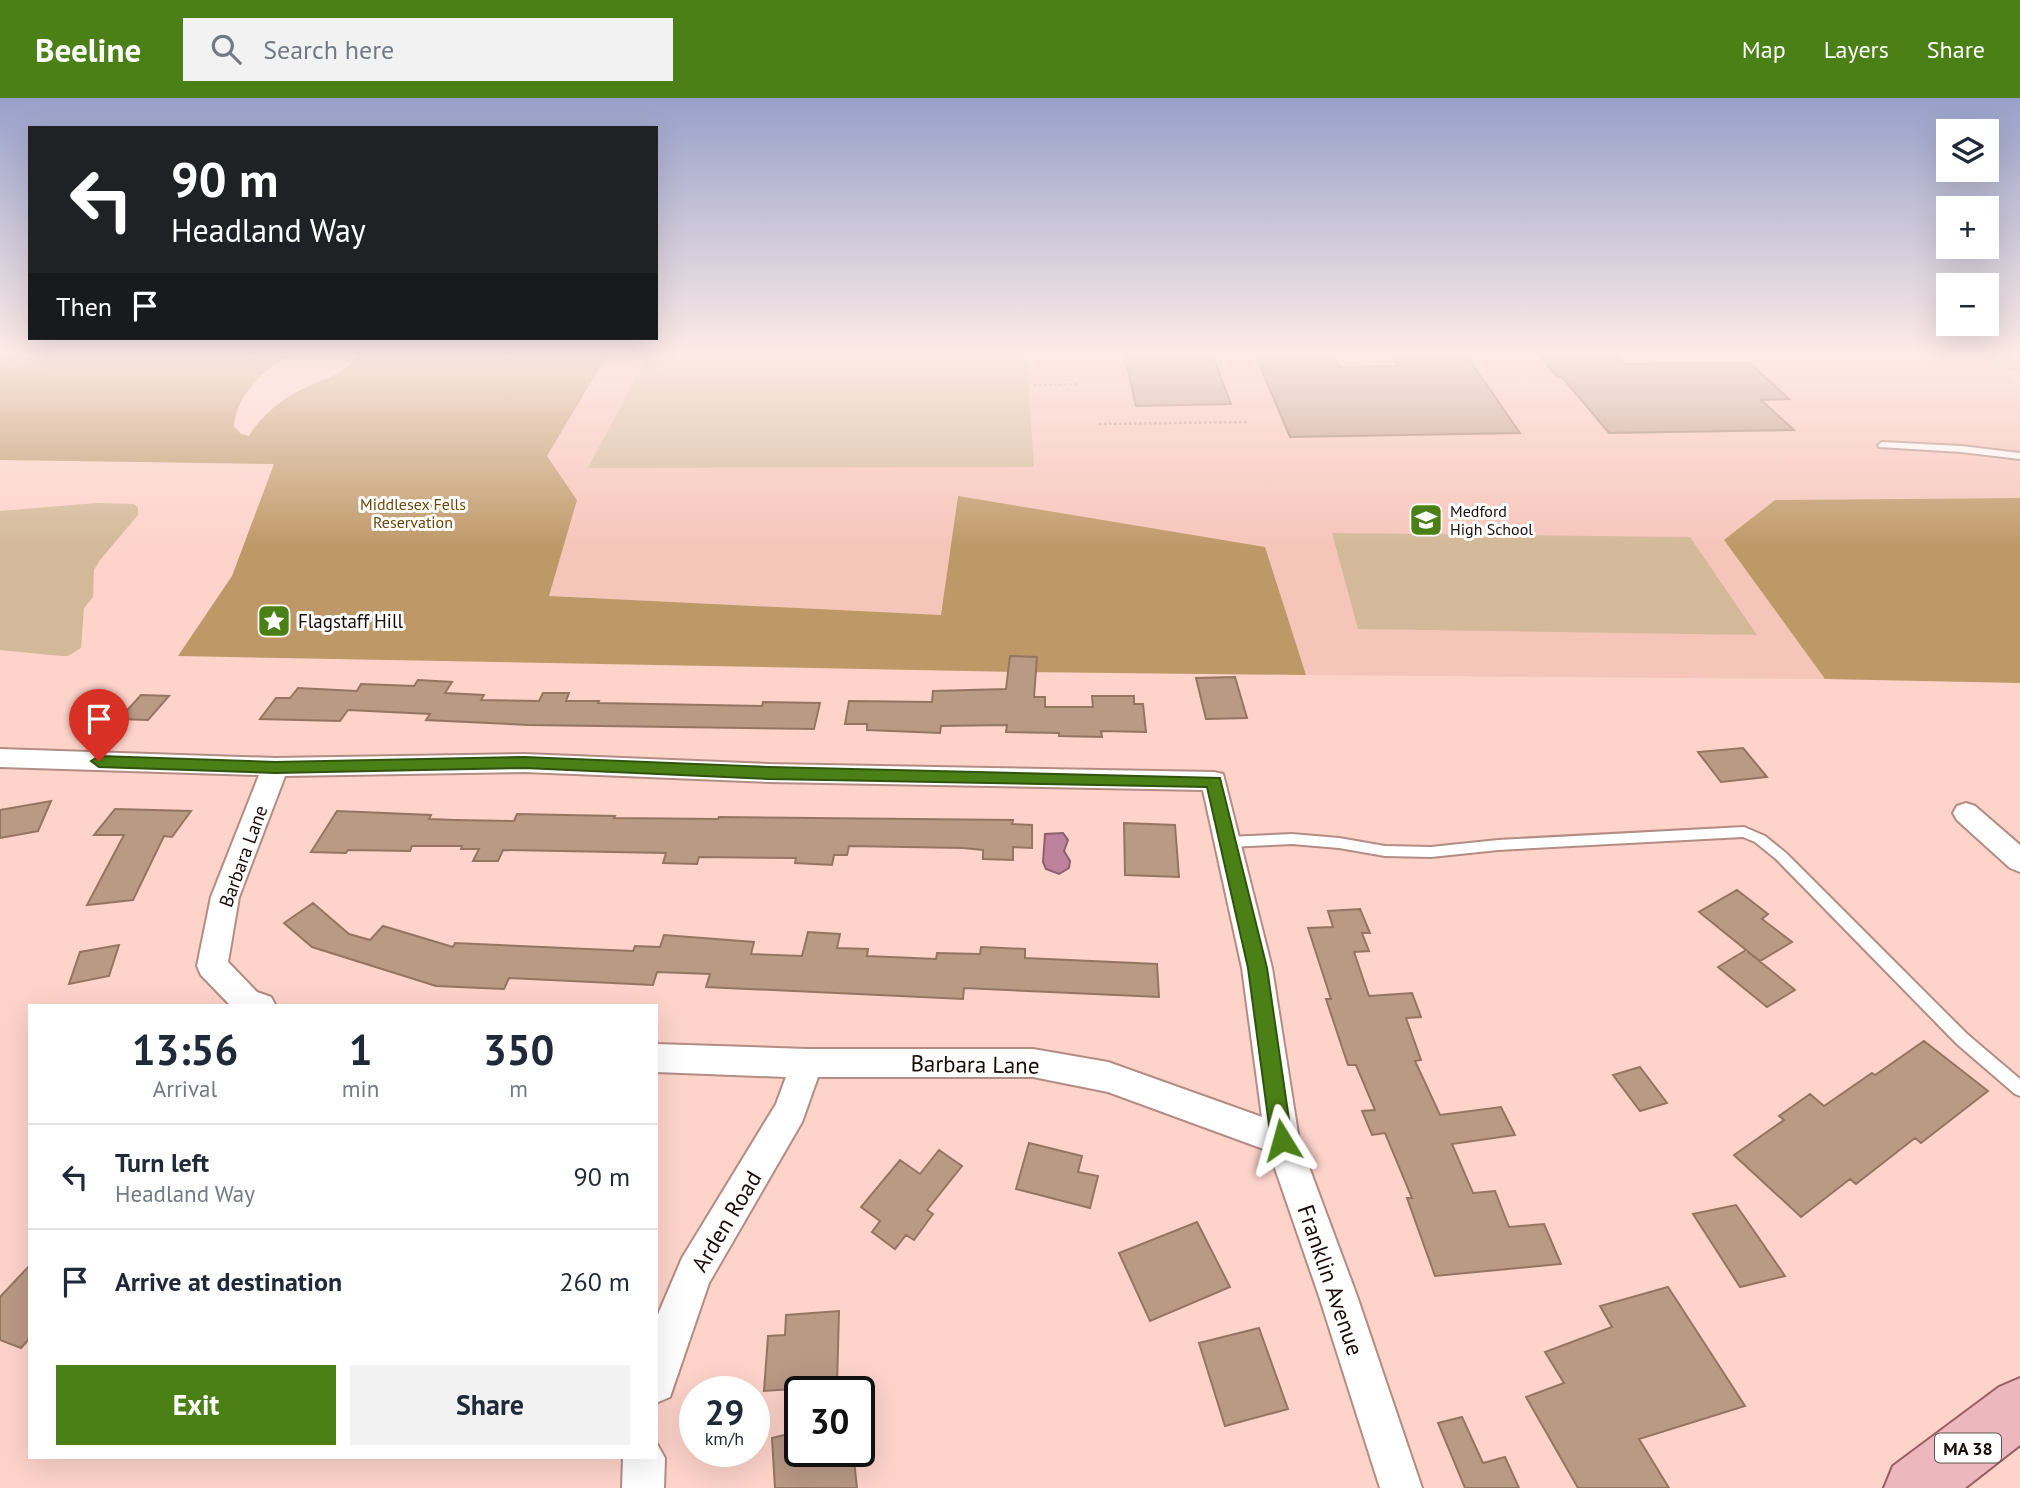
<!DOCTYPE html>
<html lang="en">
<head>
<meta charset="utf-8">
<style>
  :root { --surface:#fff; --page:#f2f2f3; --text:#1f2937; --muted:#747a83; --line:#e0e1e3; --accent:#4a8016 }
  body { margin:0; font-family:"PT Sans",sans-serif; background:var(--page); color:var(--text); height:100vh; display:flex; flex-direction:column; font-size:26px; white-space:nowrap }
  * { box-sizing:border-box; margin:0 }
  p { font-size:23px; color:var(--muted) }
  .icon { flex:none; width:38px; height:38px; fill:none; stroke:currentColor; stroke-width:2; stroke-linecap:round; stroke-linejoin:round }
  .map { position:relative; flex:1; overflow:hidden }
  .side { position:absolute; left:28px; top:906px; width:630px; height:455px; display:flex; flex-direction:column; background:var(--surface); border-radius:0px; box-shadow:0 7px 28px #0002 }
  .side>* { flex:none }
  .top-card { position:absolute; left:28px; top:28px; width:630px; height:214px; border-radius:0px; box-shadow:0 7px 28px #0002; background:#202124; color:#fff; overflow:hidden }
  .tools { position:absolute; left:1936px; top:21px; display:grid; gap:14px }
  .tools a { display:grid; place-items:center; width:63px; height:63px; border-radius:0px; background:var(--surface); box-shadow:0 7px 28px #0002; font-size:35px }
  .speed { position:absolute; left:679px; top:1278px; display:flex; gap:14px; font-size:35px; font-weight:700; text-align:center }
  .speed>* { display:grid; place-content:center; width:91px; height:91px; border-radius:50%; background:var(--surface); box-shadow:0 7px 28px #0002; line-height:1 }
  .speed small { font-size:18px; font-weight:400 }
  .speed .limit { border:4px solid #111; border-radius:10px; background:#fff; color:#111 }
  .pin { position:absolute; display:grid; place-items:center; width:60px; height:60px; color:#fff; margin:-72px -30px; border-radius:50% 50% 50% 0; rotate:-45deg; box-shadow:0 0 7px #0007 }
  .pin .icon { rotate:45deg }
  .me { position:absolute; width:77px; margin:-38px; rotate:352deg; stroke-linejoin:round; filter:drop-shadow(0 0 5px #0008) }
  .turn { display:flex; align-items:center; gap:24px; height:147px; padding:0 28px; font-size:32px }
  .turn .icon { width:91px; height:91px; stroke-width:2.5 }
  .turn b { display:block; font-size:49px; line-height:60px }
  .then { display:flex; align-items:center; height:66px; padding:0 28px; background:#0003; gap:14px; font-size:26px }
  .eta { display:flex; justify-content:space-evenly; align-items:center; height:119px; text-align:center }
  .eta b { font-size:42px; font-weight:600; line-height:49px }
  .button { display:flex; gap:14px; margin-top:auto; padding:14px 28px }
  .button a { flex:1; height:80px; border-radius:0px; background:var(--accent); color:#fff; font-size:28px; font-weight:600; line-height:80px; text-align:center }
  .button a+a { background:var(--page); color:var(--text) }
  ul { padding:0; list-style:none }
  li { display:flex; align-items:center; gap:21px; height:105px; padding:0 28px; border-top:2px solid var(--line) }
  li div { flex:1 }
  li b { display:block; font-size:26px }
  li em { font-style:normal }
  header { display:flex; align-items:center; gap:42px; box-sizing:border-box; height:98px; padding:0 35px; background:var(--accent); color:#fff }
  header strong { font-size:33px }
  nav { display:flex; gap:38px; margin-inline-start:auto; font-size:24px }
  .search { width:490px; height:63px; background:var(--page); display:flex; align-items:center; gap:18px; box-sizing:border-box; padding:0 24px; border-radius:0px; color:var(--muted); font-size:26px }
  .map>svg:first-child { display:block }
</style>
</head>
<body>
<header>
<strong>Beeline</strong>
<div class="search"><svg class="icon" aria-label="search" viewBox="0 0 24 24"><circle cx="10" cy="10" r="6"/><path d="M15 15l6 6"/></svg>Search here</div>
<nav><a>Map</a><a>Layers</a><a>Share</a></nav>
</header>
<div class="map">
<svg width="2020" height="1390" viewBox="0 0 2020 1390">
  <rect width="100%" height="100%" fill="#fdd3ca"/>
  <path fill="#f6c5ba" d="M609 254H1980L2020 285V400L1775 402 1725 443 1825 581 1306 577 1264 449 958 399 942 517 549 498 577 402 547 358Z"/>
  <path fill="#d3b999" d="M650 254H1026L1034 369 588 370Z
    M1976 254H2020V275L1997 268Z
    M97 405 133 406 138 409V417L100 462 94 472 93 499 84 510 81 550 68 558H61L0 552V413Z
    M1332 435 1690 439 1757 537 1358 531Z"/>
  <path fill="#be9867" d="M0 254H300C271 264 236 294 234 328L241 336 249 338C261 317 287 297 309 288 328 279 349 274 359 254H609L547 358 577 402 549 498 941 517 958 398 1265 449 1306 577 1023 574 178 558 232 478 274 366 0 362Z
    M2020 400V585L1825 581 1724 442 1775 402Z"/>
  <path fill="#be839c" stroke="#8c5f70" stroke-width="2" d="M1063 735 1068 742 1064 753 1070 763 1069 770 1059 776 1046 771 1043 764 1045 736Z"/>
  <path fill="#ba9985" stroke="#957562" stroke-width="2" d="M1124 254H1211L1231 306 1136 308Z
    M1254 254H1332L1340 269 1398 268 1392 258 1466 257 1520 335 1290 339Z
    M1537 254H1614L1625 266 1749 264 1789 301 1761 302 1794 332 1609 335 1562 279H1557Z
    M1010 558 1037 559 1034 599H1045V609H1093L1092 598H1134V606H1143L1146 634 1101 633 1102 639 1059 638V635L1006 634 1007 627 941 628 940 635 867 632V626H845L849 603 932 604 933 593 1006 591Z
    M1235 579 1247 620 1206 621 1196 580Z
    M418 582 452 584 445 595 484 597 481 602 539 603 543 595H569L566 603H599L598 605 762 608 763 604 820 605 814 631 528 627 426 622 430 616 348 612 340 623 260 621 276 600H290L298 590 357 593 361 586 414 588Z
    M141 597 169 598 148 622 119 621Z
    M1743 650 1767 679 1721 684 1698 654Z
    M51 703 38 733 0 740V712Z
    M115 711 191 713 172 739 164 738 133 802 87 807 124 737H94Z
    M337 713 431 717 429 721 455 722 514 723 517 716 615 718 614 720 718 721 719 719 1013 722 1012 726 1032 727V750L1013 749V762L983 761V752L963 750 849 748 847 757H834L832 767 795 765 796 760 699 759 697 766 663 765 666 755 503 752 498 763H473L479 751H461L462 748H412L410 753 348 752 346 755 311 754Z
    M1124 725 1175 727 1179 779 1125 777Z
    M1737 792 1768 816 1762 821 1792 844 1760 863 1747 853 1795 892 1767 909 1718 869 1746 852 1699 814Z
    M313 805 349 836 370 842 383 828 453 849 455 845 633 853 635 848 660 849 664 837 754 844 751 856 802 858 808 834 840 836 837 850 868 851 867 858 936 861 937 855 980 856 981 849 1025 851V860L1157 866 1159 899 964 890 963 901 706 889 710 876 657 874 653 887 509 880 504 891 436 888 312 849 284 825Z
    M1360 811 1370 835H1362L1369 853 1354 854 1369 898 1412 895 1421 919 1406 920 1421 962 1415 963 1440 1017 1501 1009 1515 1037 1452 1046 1473 1095 1495 1093 1509 1129 1544 1126 1561 1166 1435 1178 1407 1100H1412L1385 1035 1372 1037 1362 1013 1375 1012 1356 967H1348L1326 901H1331L1308 830 1333 829 1328 813Z
    M119 847 109 878 69 886 80 854Z
    M1924 943 1988 993 1921 1045 1915 1040 1856 1086 1850 1081 1801 1119 1734 1057 1784 1022 1779 1018 1810 996 1824 1008 1872 975 1875 977Z
    M1640 969 1667 1005 1640 1013 1613 977Z
    M1029 1045 1082 1058 1078 1074 1098 1078 1090 1110 1016 1091Z
    M939 1052 962 1068 927 1112 933 1116 914 1142 906 1137 895 1151 872 1134 880 1123 861 1109 900 1062 920 1076Z
    M1736 1107 1785 1178 1740 1189 1693 1116Z
    M1197 1124 1230 1189 1150 1223 1119 1155Z
    M30 1167V1240L21 1250 0 1242V1199Z
    M1668 1189 1745 1308 1639 1341 1669 1390H1578L1526 1299 1564 1285 1545 1254 1612 1229 1600 1208Z
    M839 1213 837 1288 764 1293 768 1238 785 1237 786 1217Z
    M1259 1230 1288 1311 1225 1328 1199 1245Z
    M1462 1319 1483 1365 1505 1359 1519 1390H1465L1438 1325Z
    M800 1333V1353H853L857 1390H775L772 1340Z"/>
  <g fill="none" stroke-linecap="round" stroke-linejoin="round">
    <defs>
      <path id="service" d="M1882 344 1961 348 2020 355V361L1961 354 1879 349 1878 347Z
        M1744 729 1765 738 1786 755 1967 936 2020 981V998L2015 996 1957 946 1776 761 1755 744 1743 739 1498 752 1431 759 1385 758 1339 750 1292 746 1228 749 1223 747 1222 744 1223 741 1228 739 1292 736 1339 740 1385 748 1431 749 1498 742Z"/>
      <path id="minor" d="M0 651 275 660 525 656 769 666 1214 674 1223 676 1272 870 1299 1042 1357 1198 1422 1390H1380L1319 1198 1269 1053 1108 994 1033 979H818L802 1024 709 1185 670 1299 656 1305V1221L682 1160 776 1006 786 979 656 974V946L807 951H1033L1108 964 1262 1019 1242 870 1203 692 769 684 525 674 285 678 239 799 228 864 257 894 271 899 276 908H231L201 877 197 868 211 799 259 677 0 669Z
        M1966 705 1975 708 2020 747V774L2010 770 1957 722 1953 715 1957 708Z
        M656 1344 665 1360 664 1390H622L623 1360H656Z"/>
      <path id="primary" d="M2020 1280V1347L1965 1390H1884L1893 1368 1999 1289Z"/>
    </defs>
    <use href="#service" stroke="#b38c84" stroke-width="4"/>
    <use href="#minor" stroke="#b38c84" stroke-width="4"/>
    <use href="#primary" stroke="#995c61" stroke-width="4"/>
    <path stroke="#b6958e" stroke-width="2.5" stroke-dasharray="2.5 2.5" stroke-linecap="butt" d="M1034 287 1079 286
      M1099 326 1249 324"/>
    <use href="#service" fill="#fff" fill-rule="evenodd"/>
    <use href="#minor" fill="#fff" fill-rule="evenodd"/>
    <use href="#primary" fill="#ecb7bd" fill-rule="evenodd"/>
  </g>
  <linearGradient id="sky" x2="0" y2="1"><stop stop-color="#97a0ca"/><stop offset="0.57" stop-color="#feebe7"/><stop offset="1" stop-color="#feebe7" stop-opacity="0"/></linearGradient>
  <rect width="2020" height="449" fill="url(#sky)"/>
  <path fill="#4a8016" stroke="#30530e" stroke-width="2" d="M99 658 275 664 524 659 769 669 1220 680 1267 870 1292 1042 1289 1048 1282 1051 1274 1048 1271 1042 1248 870 1207 689 769 681 524 670 275 675 99 669 91 663Z"/>
  <defs>
    <symbol id="school-square" viewBox="-11 -11 22 22"><rect x="-9" y="-9" width="18" height="18" rx="4" fill="#4a8016" stroke="#fff"/><path d="M0-5L7-2L0 1L-7-2ZM-4 1L0 2.5L4 1V4Q0 6-4 4Z" fill="#fff"/></symbol>
    <symbol id="sight-square" viewBox="-11 -11 22 22"><rect x="-9" y="-9" width="18" height="18" rx="4" fill="#4a8016" stroke="#fff"/><path d="M0-6L1.8-2.2L6-1.7L2.9 1.2L3.7 5.4L0 3.3L-3.7 5.4L-2.9 1.2L-6-1.7L-1.8-2.2Z" fill="#fff"/></symbol>
  </defs>
  <g fill-rule="evenodd">
    <use href="#school-square" x="1407" y="403" width="38" height="38"/>
    <use href="#sight-square" x="255" y="504" width="38" height="38"/>
  </g>
  <g text-anchor="middle" dominant-baseline="central" stroke-width="6" stroke-linejoin="round" paint-order="stroke">
    <g font-size="16" fill="#6b4606" stroke="#fff">
      <text x="413" y="406">Middlesex Fells<tspan x="413" dy="18">Reservation</tspan></text>
    </g>
    <g font-size="16" fill="#180b08" stroke="#fff" text-anchor="start">
      <text x="1450" y="413">Medford<tspan x="1450" dy="18">High School</tspan></text>
    </g>
    <rect fill="#fff" stroke="#5d5452" stroke-width="2" x="1935" y="1335.5" width="66" height="29" rx="5"/>
    <g font-size="18" font-weight="bold" fill="#180b08">
      <text x="1968" y="1350">MA 38</text>
    </g>
    <g font-size="19" fill="#180b08" stroke="#fff" text-anchor="start">
      <text x="298" y="523">Flagstaff Hill</text>
    </g>
    <g font-size="19" fill="#180b08" stroke="#fff">
      <text transform="translate(243 758) rotate(-70)">Barbara Lane</text>
    </g>
    <g font-size="23" fill="#180b08" stroke="#fff">
      <text transform="translate(975 966) rotate(1)">Barbara Lane</text>
      <text transform="translate(726 1123) rotate(-59)">Arden Road</text>
      <text transform="translate(1331 1182) rotate(71)">Franklin Avenue</text>
    </g>
  </g>
</svg>
<div class="tools">
<a><svg class="icon" aria-label="layers" viewBox="0 0 24 24"><path d="M12 4l9 5-9 5-9-5zM3 14l9 5 9-5"/></svg></a>
<a>+</a>
<a>−</a>
</div>
<div class="speed"><div>29<small>km/h</small></div><div class="limit">30</div></div>
<div class="pin" style="left:99px;top:663px;background:#d93025"><svg class="icon" aria-label="arrive" viewBox="0 0 24 24"><path d="M6 21V4h12l-3 4 3 4H6"/></svg></div>
<svg class="me" style="left:1282px;top:1042px" viewBox="-20 -20 40 40"><path d="M0-17L14 15 0 8-14 15z" fill="#4a8016" stroke="#fff" stroke-width="4"/></svg>
<div class="top-card">
<div class="turn"><svg class="icon" aria-label="left" viewBox="0 0 24 24"><path d="M17 20v-9H6M10 6l-5 5 5 5"/></svg><div><b>90 m</b>Headland Way</div></div>
<div class="then">Then<svg class="icon" aria-label="arrive" viewBox="0 0 24 24"><path d="M6 21V4h12l-3 4 3 4H6"/></svg></div>
</div>
<section class="side">
<div class="eta">
<div><b>13:56</b><p>Arrival</p></div>
<div><b>1</b><p>min</p></div>
<div><b>350</b><p>m</p></div>
</div>
<ul>
<li><svg class="icon" aria-label="left" viewBox="0 0 24 24"><path d="M17 20v-9H6M10 6l-5 5 5 5"/></svg><div><b>Turn left</b><p>Headland Way</p></div><em>90 m</em></li>
<li><svg class="icon" aria-label="arrive" viewBox="0 0 24 24"><path d="M6 21V4h12l-3 4 3 4H6"/></svg><div><b>Arrive at destination</b></div><em>260 m</em></li>
</ul>
<div class="button"><a>Exit</a><a>Share</a></div>
</section>
</div>
</body>
</html>
